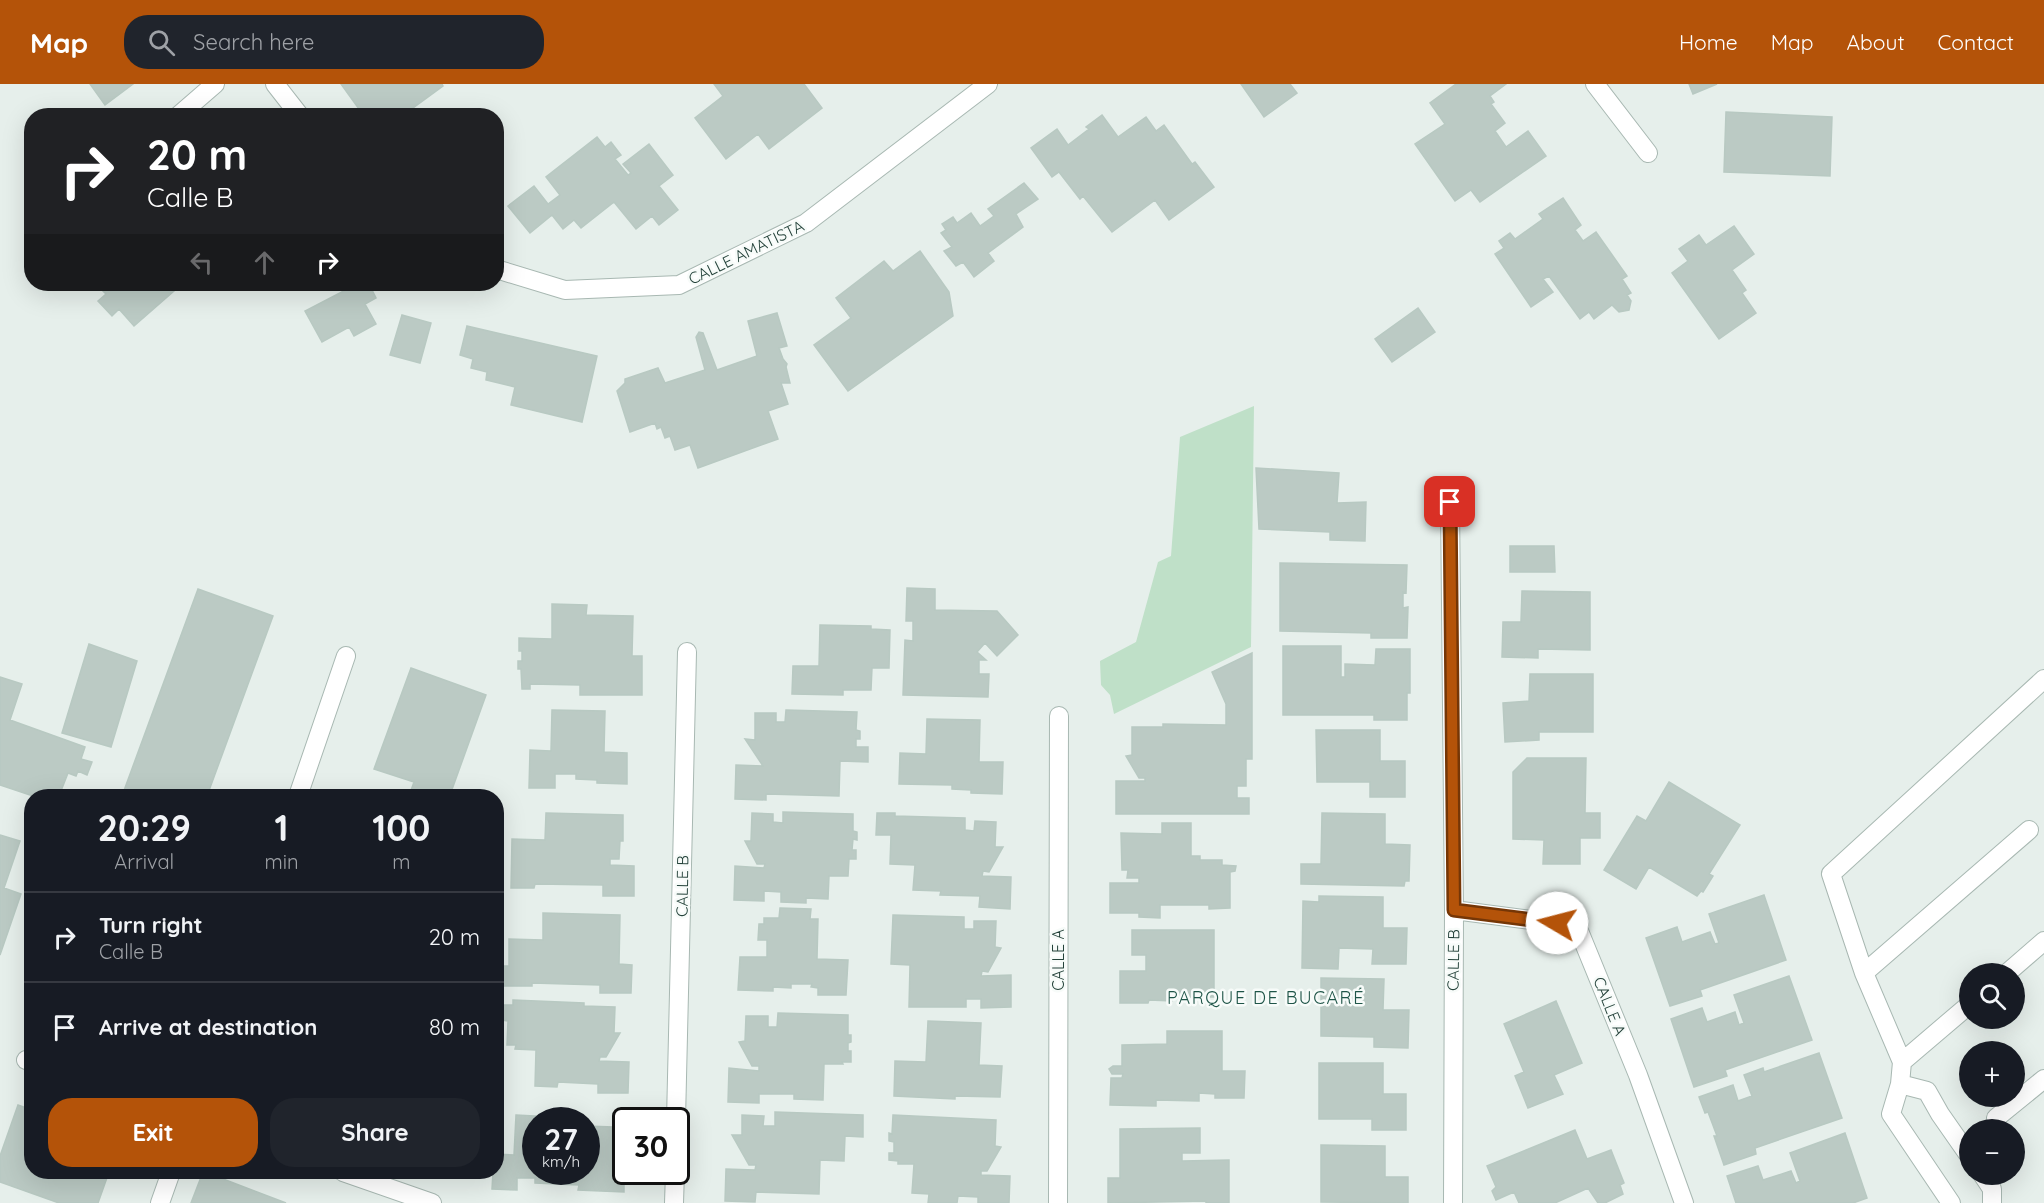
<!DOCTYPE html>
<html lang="en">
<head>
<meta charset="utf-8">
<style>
  :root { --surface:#171b24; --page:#20242c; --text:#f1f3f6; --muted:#9ea1a6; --line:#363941; --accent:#b45309 }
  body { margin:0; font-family:Quicksand,sans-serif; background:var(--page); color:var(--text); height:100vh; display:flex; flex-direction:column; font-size:22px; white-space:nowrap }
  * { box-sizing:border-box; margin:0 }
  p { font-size:20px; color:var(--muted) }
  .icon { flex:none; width:33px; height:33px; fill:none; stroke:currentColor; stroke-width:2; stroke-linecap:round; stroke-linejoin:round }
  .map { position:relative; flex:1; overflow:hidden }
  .drawer { position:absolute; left:24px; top:705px; width:480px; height:390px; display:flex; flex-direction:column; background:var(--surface); border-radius:24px; box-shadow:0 6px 24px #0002 }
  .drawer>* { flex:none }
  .banner { position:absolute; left:24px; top:24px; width:480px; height:183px; border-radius:24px; box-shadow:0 6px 24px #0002; background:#202124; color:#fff; overflow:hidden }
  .fabs { position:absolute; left:1959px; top:879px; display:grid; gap:12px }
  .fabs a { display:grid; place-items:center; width:66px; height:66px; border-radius:50%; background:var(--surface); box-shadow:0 6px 24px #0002; font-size:30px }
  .speed { position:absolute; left:522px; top:1023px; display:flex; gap:12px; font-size:30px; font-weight:700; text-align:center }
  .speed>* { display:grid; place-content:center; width:78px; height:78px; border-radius:50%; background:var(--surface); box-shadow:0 6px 24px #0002; line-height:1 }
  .speed small { font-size:15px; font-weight:400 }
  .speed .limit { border:3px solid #111; border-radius:9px; background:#fff; color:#111 }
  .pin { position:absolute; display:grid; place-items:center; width:51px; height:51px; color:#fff; margin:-26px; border-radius:12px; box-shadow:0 3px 9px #0006 }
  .me { position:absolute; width:66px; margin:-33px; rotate:278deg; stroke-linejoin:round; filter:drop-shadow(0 0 4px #0008) }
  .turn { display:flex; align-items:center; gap:21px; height:126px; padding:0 24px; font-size:27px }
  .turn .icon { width:78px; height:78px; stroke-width:2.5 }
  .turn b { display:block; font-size:42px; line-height:51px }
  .lanes { display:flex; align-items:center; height:57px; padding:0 24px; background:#0003; justify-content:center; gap:30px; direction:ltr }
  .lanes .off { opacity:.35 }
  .eta { display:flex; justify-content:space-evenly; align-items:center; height:102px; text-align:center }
  .eta b { font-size:36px; font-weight:700; line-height:42px }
  .button { display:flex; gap:12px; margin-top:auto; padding:12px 24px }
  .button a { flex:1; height:69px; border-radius:24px; background:var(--accent); color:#fff; font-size:24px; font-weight:700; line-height:69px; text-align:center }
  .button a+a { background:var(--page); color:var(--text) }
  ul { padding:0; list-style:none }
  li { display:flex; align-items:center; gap:18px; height:90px; padding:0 24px; border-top:2px solid var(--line) }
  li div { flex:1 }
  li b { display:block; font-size:22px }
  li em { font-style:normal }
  header { display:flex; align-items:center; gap:36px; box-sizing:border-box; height:84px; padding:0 30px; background:var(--accent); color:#fff }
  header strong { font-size:28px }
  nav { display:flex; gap:33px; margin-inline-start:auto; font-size:21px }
  .search { width:420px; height:54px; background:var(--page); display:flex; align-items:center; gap:15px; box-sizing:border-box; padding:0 21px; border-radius:24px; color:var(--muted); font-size:22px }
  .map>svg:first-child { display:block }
</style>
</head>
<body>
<header>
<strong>Map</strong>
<div class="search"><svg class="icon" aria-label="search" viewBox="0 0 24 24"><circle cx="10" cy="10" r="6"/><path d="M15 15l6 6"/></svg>Search here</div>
<nav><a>Home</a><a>Map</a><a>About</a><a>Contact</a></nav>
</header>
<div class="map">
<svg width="2044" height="1119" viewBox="0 0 2044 1119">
  <rect width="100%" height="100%" fill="#e6efeb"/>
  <path fill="#bfe0c8" d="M1254 322 1251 563 1114 630 1110 611 1101 601 1100 577 1136 558 1158 478 1171 472 1180 353Z"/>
  <path fill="#bbcac4" stroke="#b8c9c2" stroke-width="1.5" d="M90 0H133L105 21Z
    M341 0H442L443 2 402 32H364Z
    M714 0H804L822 24 769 65 758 50 726 75 695 34 723 12Z
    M1241 0H1290L1297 9 1264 33Z
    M1456 0H1506L1490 12 1494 18 1491 20 1505 39 1495 47 1506 63 1528 47 1546 72 1480 118 1471 106 1455 117 1415 60 1445 40 1430 19Z
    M1689 0H1717L1693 10Z
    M1726 28 1832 33 1830 92 1724 88Z
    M1102 31 1118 53 1146 33 1156 47 1164 41 1192 80 1195 78 1214 103 1169 136 1155 116 1112 148 1083 112 1080 115 1059 88 1052 93 1031 64 1057 45 1068 61 1089 45 1086 43Z
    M597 53 605 63 611 58 621 71 615 75 628 91 631 89 623 80 649 60 673 91 659 102 678 126 659 141 652 132 636 145 614 118 581 144 574 136 563 145 552 131 530 149 508 122 534 102 548 120 560 111 546 93Z
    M1024 99 1038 115 1016 130 1023 143 988 169 994 177 974 193 963 178 956 182 944 167 952 163 941 149 946 146 942 140 953 133 957 139 971 129 980 142 994 132 988 125Z
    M1563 114 1581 141 1575 146 1583 157 1596 148 1627 192 1622 195 1631 209 1627 211 1631 217 1629 226 1619 228 1612 221 1594 235 1589 228 1580 235 1549 192 1543 195 1553 208 1531 223 1495 170 1504 164 1499 157 1510 149 1515 155 1543 135 1539 130Z
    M1734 142 1754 170 1732 186 1746 206 1742 209 1756 229 1719 255 1672 189 1688 177 1679 165 1699 151 1706 161Z
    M920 167 949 208 953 232 848 307 814 261 851 234 836 214 884 177 893 187Z
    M101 200H182L134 242 119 225 112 232 98 217 106 210 98 202Z
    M357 200H369L376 214 365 220 376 240 354 252 349 243 322 258 305 227Z
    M1418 224 1435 248 1392 278 1375 255Z
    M777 229 787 262 779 264 783 275 787 280 786 283 790 299H781L788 320 768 327 778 355 698 384 690 361 675 366 670 352 665 354 661 343 657 345 655 339 630 348 617 307 625 299V295L658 284 665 299 705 286 696 253 699 248 703 249 717 286 757 272 748 237Z
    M402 231 431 239 420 279 390 271Z
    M467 242 597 272 582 338 511 321 515 303 486 296 487 288 471 284 473 275 460 271Z
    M1256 384 1339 389 1337 419 1366 418 1365 457 1330 456V448L1259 445Z
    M1510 462H1554L1555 488H1510Z
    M1280 479 1407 481 1406 509 1403 508V524L1408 523 1407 554H1371V549L1280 547Z
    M907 504 935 505V526L997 527 1018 551 997 572 985 559 977 568 986 576H979V590H989L988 613 903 611 905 556 913 557V537H906Z
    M198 505 273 532 207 712H122Z
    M1522 507 1590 508V566L1538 565V574L1502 573 1503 538H1521Z
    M552 520 587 521 586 531 633 532 632 572H642V611H580V601L530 600V605H522L521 585H518V577H522V567H519V554L552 555Z
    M820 541 871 542V545L890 546 889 584H872L871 606H843V611L792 610 793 582H819Z
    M89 560 137 577 111 663 62 649Z
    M1283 562H1341V593H1345V580L1375 581 1376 565H1410V609H1407V636H1374V631H1283Z
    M1252 569V675H1246V702H1237V714H1249V730H1116V697H1145V694H1139L1126 672 1132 671V643H1163V640L1226 641V620L1212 588Z
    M411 584 486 611 450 711 455 712H409L414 698 374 685Z
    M1530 590H1593V648H1539V656L1505 658 1503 619 1529 617Z
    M0 593 22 600 10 636 85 663 81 675 92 678 87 691 78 687 76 692 68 689 59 712H33L0 701Z
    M552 626 605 627 604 668 627 669V700L597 699V696L576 695V690H555V704H529L530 666 551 667Z
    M786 626 857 628 856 646 860 647V655H856V663H868V678L840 677 839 712 766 710V716L735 715 736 681 763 682 745 655 755 656V629H776V638H785Z
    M927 635 980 636 979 678H1003L1002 710 971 709V706L952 705V701L899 700 900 669 926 670Z
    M1316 646H1380V677H1405V713H1370V698H1317Z
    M1527 674H1586L1585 729H1600V754H1580V780H1543L1544 756 1513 755V688Z
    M1669 698 1740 741 1709 790 1713 792 1703 808 1701 807 1697 812 1649 783 1636 805 1604 786 1637 732 1646 737Z
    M783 728 853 730V747L857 748V756L853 755 852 766H856V775H849L848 792H829L828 815 806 814V819L781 818V808L764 807V817L734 816 735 782 764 784 765 780H757L745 757H751L752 729 773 730V738L783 739Z
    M546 729 623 731V757H620L619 775H610V781L634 782V812H603V801L535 800 534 804H511L512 755 545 756Z
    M877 729H895V732L965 734V746L974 747 975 737 996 738 995 763H1003L989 788 983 787 982 792 1011 793 1010 825 979 823 980 812 940 811 941 807 913 806 915 781 890 780 891 751H876Z
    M1322 729 1385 730V760L1410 761 1409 797H1405L1404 802 1301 800V780H1321Z
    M1162 739H1191V772H1200V776H1222V781L1236 782 1235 787 1230 788V824L1209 825V821H1160V834L1139 833V829H1110V799H1139V794H1127L1128 786H1122L1121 749 1162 750Z
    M0 751 20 757 4 804 21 810 0 871Z
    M1764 811 1786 876 1700 906 1702 912 1670 922 1646 854 1677 843 1682 858 1710 848 1715 860 1719 859 1709 830Z
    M1319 812 1383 813V844H1407L1406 880H1372L1373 865 1339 864 1338 885 1302 884 1303 817 1319 818Z
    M780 824 811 825 810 835H818L817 875 848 876 846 911H818V904L811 903 812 900H791V904L773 903V907L738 906 740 873H767V856H758L759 840H764V834H779Z
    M543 829 620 831 619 880 632 881 631 909H600V901L532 899V902H502V882H509V855L543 856Z
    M893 831 964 833V845H974V837H996L995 863 1001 864 988 888 982 887 981 892 1011 891V923L981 924V915H966V923H909L910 881 891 880Z
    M1132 846H1214V913H1172V917L1149 916 1148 919H1120V887H1146V871H1132Z
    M1789 892 1812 956 1725 986 1727 992 1694 1003 1671 935 1702 924 1707 938 1735 928 1739 941 1744 939 1734 911Z
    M1321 894 1384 895 1383 926H1409L1408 964 1374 963V953L1321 952Z
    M513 916 584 919V922L615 923 614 949H620L606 973H600L599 977 629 978 628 1009H598V1000L558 998 557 1003 535 1002 536 966 515 965 516 961H507L508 937 502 936 503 921H513Z
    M1556 917 1582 979 1554 991 1563 1010 1528 1024 1515 992 1524 988 1504 940Z
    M778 929 848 931V951H851V958L848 959V967H851V978H842L843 980H824L823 1016 794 1015V1010H759V1019L728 1018 729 984 759 987V982H752L739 958 745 957 746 932H768V943H777Z
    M928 937 981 939 979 981 1002 982 1000 1013 955 1012V1015L894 1012 895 977 926 978Z
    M1167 947H1222V987H1245L1244 1014H1215V1010L1199 1009V1017L1156 1016V1022L1110 1021 1111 994H1122L1123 990H1112L1109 985 1113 982H1122V961L1167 960Z
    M1819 969 1842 1034 1755 1064 1756 1070 1724 1081 1714 1052H1717L1708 1028 1705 1029 1699 1013 1733 1001 1738 1017 1752 1012 1744 991 1763 984 1764 988Z
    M1319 979H1383V1010H1406V1046H1372V1035H1319Z
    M18 1021 32 1026V1088H109L98 1119H59L0 1098V1072Z
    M775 1028 863 1031V1053L845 1052 844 1077 820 1076 819 1110 756 1108 755 1118 725 1117 726 1085 755 1086 756 1081H749L732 1051H742V1031L764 1032 763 1042H775Z
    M516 1031 570 1034V1036H536V1088H586V1042L613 1043 612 1068H624V1108L578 1106 579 1101 535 1099V1094H517V1106L492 1105 493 1088H496V1070L514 1071Z
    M893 1031 996 1036 995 1062 1001 1063 987 1087H981V1091L1010 1092 1009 1119H978V1113L958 1112 957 1119H928L929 1110 912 1109 914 1080H898V1077L889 1076V1069H894V1058L889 1057V1049L892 1050Z
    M1200 1044V1069H1182V1077L1229 1076V1119H1206V1117L1108 1119V1094H1120V1045Z
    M1575 1046 1587 1075 1611 1066 1624 1099 1620 1101 1623 1110 1605 1119H1598L1588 1104 1555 1119H1519L1514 1108 1496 1116 1492 1107 1496 1103 1487 1082Z
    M1845 1049 1867 1114 1853 1119H1736L1727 1092 1758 1082 1763 1096 1791 1087 1796 1099 1800 1097 1790 1069Z
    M1321 1061 1385 1062V1093H1408V1119L1321 1118Z
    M203 1088H205L286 1119H191Z"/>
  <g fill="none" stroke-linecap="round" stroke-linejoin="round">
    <defs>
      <path id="service" d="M1864 889 2029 746
        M2006 890 2044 857
        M1902 978 1970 920
        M1900 1000 1927 1007 1940 1030 1970 1073
        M1996 1034 2044 995
        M1982 1090 1992 1105V1119
        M1951 1119 1891 1030 1900 1000 1902 978 1864 889 1831 790 2044 595"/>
      <path id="minor" d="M275 0 300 32
        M1595 0 1648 69
        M178 32 215 0
        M496 185 565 206 679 201 806 139 988 0
        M1450 418 1454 826 1453 1119
        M298 712 346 572
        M1454 826 1577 842 1638 991 1684 1119
        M26 976 32 978
        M676 1036 687 568
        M343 1088 432 1119
        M160 1119 171 1088
        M674 1119 675 1088
        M1058 1119 1059 632"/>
    </defs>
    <use href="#service" stroke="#a8b8b2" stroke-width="20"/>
    <use href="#minor" stroke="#a8b8b2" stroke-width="20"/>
    <use href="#service" stroke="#fff" stroke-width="18"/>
    <use href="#minor" stroke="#fff" stroke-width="18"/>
  </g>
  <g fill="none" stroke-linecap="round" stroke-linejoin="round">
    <defs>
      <path id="route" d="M1450 418 1454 826 1557 839"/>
    </defs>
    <use href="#route" stroke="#753606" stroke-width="15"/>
    <use href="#route" stroke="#b45309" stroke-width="10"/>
  </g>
  <g text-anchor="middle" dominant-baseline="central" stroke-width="5" stroke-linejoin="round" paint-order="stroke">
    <g font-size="16" fill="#24423a" stroke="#f7fbf9">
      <text transform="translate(746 168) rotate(-26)">CALLE AMATISTA</text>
      <text transform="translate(682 802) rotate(-89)">CALLE B</text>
      <text transform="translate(1058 876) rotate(-90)">CALLE A</text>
      <text transform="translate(1453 876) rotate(-89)">CALLE B</text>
      <text transform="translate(1610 922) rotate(68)">CALLE A</text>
    </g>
    <g font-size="18" letter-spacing="1.5" fill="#1f5548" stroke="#f7fbf9">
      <text x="1266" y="913">PARQUE DE BUCARÉ</text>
    </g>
  </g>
</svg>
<div class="fabs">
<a><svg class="icon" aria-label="search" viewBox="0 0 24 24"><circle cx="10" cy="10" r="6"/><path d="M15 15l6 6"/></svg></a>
<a>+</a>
<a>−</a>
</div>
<div class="speed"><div>27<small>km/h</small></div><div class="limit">30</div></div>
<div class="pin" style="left:1450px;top:418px;background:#d93025"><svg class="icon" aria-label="arrive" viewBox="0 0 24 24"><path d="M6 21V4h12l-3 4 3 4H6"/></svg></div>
<svg class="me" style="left:1557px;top:839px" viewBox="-20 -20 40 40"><circle r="19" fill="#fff"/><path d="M0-13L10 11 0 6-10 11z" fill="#b45309"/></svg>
<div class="banner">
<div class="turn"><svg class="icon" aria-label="right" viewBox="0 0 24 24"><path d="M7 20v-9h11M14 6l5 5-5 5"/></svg><div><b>20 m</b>Calle B</div></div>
<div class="lanes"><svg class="icon off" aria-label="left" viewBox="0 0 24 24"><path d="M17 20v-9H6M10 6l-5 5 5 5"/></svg><svg class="icon off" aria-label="ahead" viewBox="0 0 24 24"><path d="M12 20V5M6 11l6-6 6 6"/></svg><svg class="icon" aria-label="right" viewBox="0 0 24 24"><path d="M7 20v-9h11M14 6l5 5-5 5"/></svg></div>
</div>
<section class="drawer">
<div class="eta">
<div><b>20:29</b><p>Arrival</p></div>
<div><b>1</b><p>min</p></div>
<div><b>100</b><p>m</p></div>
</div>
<ul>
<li><svg class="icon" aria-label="right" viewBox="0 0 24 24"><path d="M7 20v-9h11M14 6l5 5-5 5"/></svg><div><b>Turn right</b><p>Calle B</p></div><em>20 m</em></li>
<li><svg class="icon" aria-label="arrive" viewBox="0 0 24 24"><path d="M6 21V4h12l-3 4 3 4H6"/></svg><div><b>Arrive at destination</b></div><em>80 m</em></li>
</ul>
<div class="button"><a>Exit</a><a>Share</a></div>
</section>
</div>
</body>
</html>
